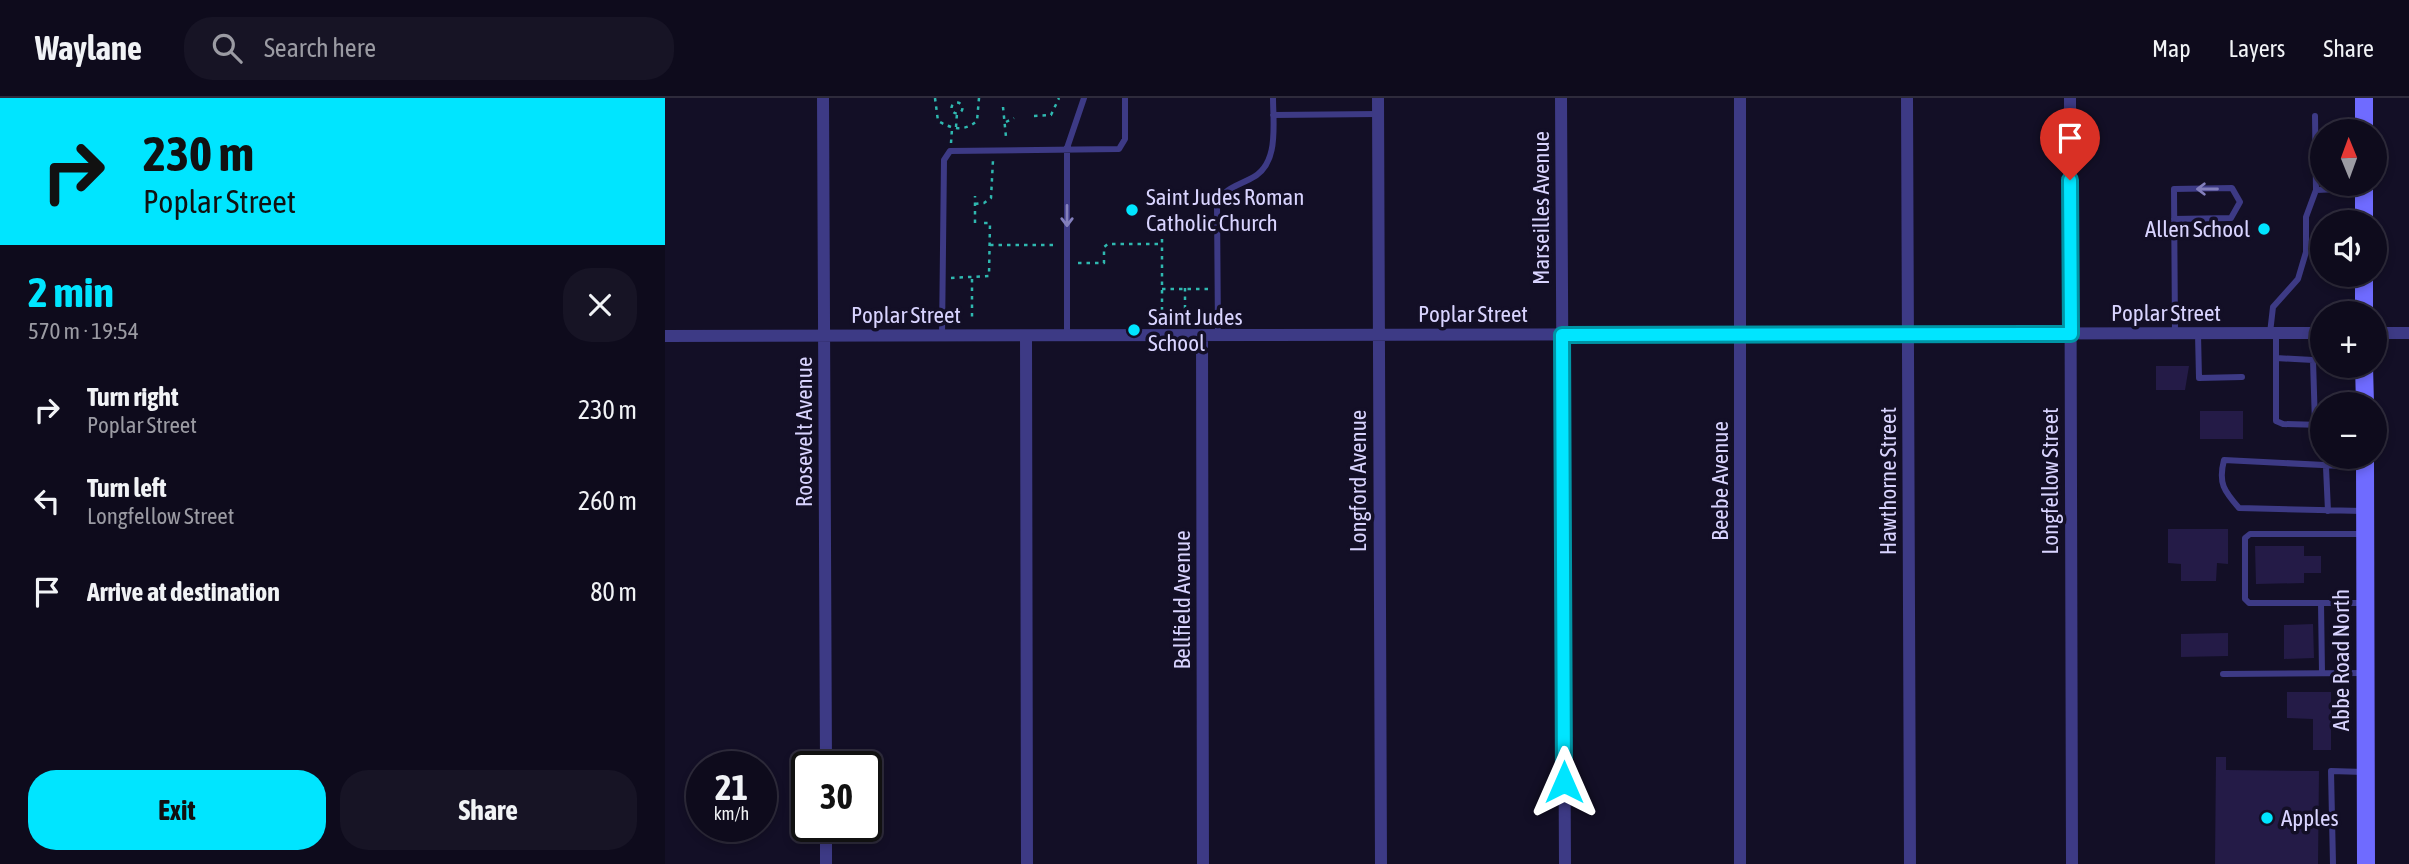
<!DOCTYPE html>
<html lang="en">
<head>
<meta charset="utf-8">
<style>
  :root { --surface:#0e0b1c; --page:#171425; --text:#f1f3f6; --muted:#9b9ba3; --line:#2e2b3b; --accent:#00e5ff }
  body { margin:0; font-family:"Asap Condensed",sans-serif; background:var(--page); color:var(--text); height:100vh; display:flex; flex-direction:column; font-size:26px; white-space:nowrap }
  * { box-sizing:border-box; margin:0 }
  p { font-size:23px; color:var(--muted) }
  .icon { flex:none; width:38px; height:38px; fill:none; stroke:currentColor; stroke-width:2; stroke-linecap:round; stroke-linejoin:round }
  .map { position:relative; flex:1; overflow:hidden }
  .drawer { display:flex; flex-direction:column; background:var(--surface); width:665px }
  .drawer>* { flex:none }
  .guide { background:#00e5ff; color:#111; overflow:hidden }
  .needle { width:46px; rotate:359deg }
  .controls { position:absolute; left:1645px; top:21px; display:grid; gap:14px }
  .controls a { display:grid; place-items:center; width:77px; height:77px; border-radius:50%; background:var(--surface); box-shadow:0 4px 10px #0003,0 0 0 2px var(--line); font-size:35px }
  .speed { position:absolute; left:21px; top:653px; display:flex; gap:14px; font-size:35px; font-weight:700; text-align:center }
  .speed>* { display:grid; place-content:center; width:91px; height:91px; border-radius:50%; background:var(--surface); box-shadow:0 4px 10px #0003,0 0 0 2px var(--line); line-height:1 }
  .speed small { font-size:18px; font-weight:400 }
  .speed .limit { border:4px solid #111; border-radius:10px; background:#fff; color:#111 }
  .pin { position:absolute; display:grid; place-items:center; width:60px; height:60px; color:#fff; margin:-72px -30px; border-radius:50% 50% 50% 0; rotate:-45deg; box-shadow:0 0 7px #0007 }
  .pin .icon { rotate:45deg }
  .me { position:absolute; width:77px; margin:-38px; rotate:0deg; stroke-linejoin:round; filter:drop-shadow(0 0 5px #0008) }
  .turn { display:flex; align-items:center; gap:24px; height:147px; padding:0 28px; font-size:32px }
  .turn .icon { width:91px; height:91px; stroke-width:2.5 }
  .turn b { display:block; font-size:49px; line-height:60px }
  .round { display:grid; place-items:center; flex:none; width:74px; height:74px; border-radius:28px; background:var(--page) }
  .headline { display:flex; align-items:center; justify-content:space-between; height:119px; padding:0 28px }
  h1 { font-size:42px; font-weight:700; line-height:52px; color:var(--accent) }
  .button { display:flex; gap:14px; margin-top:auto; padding:14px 28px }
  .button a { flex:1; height:80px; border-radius:28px; background:var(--accent); color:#111; font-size:28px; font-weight:700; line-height:80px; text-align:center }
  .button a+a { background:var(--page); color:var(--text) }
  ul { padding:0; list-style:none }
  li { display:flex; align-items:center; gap:21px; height:91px; padding:0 28px }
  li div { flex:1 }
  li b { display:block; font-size:26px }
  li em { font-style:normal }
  header { display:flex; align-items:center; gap:42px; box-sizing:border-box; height:98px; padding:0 35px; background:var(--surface); border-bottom:2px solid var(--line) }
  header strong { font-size:33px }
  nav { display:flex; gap:38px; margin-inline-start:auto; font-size:24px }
  .search { width:490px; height:63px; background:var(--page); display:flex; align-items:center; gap:18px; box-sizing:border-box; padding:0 24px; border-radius:28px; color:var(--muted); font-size:26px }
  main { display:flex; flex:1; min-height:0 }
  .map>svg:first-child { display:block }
</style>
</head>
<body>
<header>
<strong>Waylane</strong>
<div class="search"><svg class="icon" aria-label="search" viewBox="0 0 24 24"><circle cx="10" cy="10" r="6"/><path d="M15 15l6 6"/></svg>Search here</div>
<nav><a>Map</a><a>Layers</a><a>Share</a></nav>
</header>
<main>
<section class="drawer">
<div class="guide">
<div class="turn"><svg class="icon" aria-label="right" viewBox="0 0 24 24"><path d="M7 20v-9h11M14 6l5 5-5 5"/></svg><div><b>230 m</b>Poplar Street</div></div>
</div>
<div class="headline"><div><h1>2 min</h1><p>570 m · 19:54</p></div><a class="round"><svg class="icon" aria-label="close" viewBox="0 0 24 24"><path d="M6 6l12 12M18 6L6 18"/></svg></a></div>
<ul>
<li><svg class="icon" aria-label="right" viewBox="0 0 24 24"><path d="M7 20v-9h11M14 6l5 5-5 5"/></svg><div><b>Turn right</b><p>Poplar Street</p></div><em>230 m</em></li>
<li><svg class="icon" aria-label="left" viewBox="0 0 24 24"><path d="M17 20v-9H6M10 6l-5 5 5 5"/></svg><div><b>Turn left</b><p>Longfellow Street</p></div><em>260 m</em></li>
<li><svg class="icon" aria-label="arrive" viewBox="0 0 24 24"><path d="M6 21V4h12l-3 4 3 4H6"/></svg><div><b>Arrive at destination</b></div><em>80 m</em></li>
</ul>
<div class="button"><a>Exit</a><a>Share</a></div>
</section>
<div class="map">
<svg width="1744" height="766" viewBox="0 0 1744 766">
  <rect width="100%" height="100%" fill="#130f26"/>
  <path fill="#241b47" d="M1491 268H1524L1520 292H1491Z
    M1535 313H1578V341H1535Z
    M1503 431H1563V466L1552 465 1551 483H1516V466L1503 465Z
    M1590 448H1639V458H1656V475H1639V485L1591 486Z
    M1648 526 1649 560 1619 561V527Z
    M1563 535V558L1516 559V536Z
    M1622 594H1666V652H1648V621L1622 620Z
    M1551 659H1561V672L1654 673 1653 766H1550Z"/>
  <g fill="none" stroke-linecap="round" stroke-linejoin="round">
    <path stroke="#2fb8b0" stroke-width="2.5" stroke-dasharray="3.5 5" stroke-linecap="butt" d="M270 0 273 23C287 31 299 34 312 23L314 0
      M286.5 10a5.5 5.5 0 1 1 11 0a5.5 5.5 0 1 1-11 0Z
      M338 9 341 39
      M369 18 386 17 394 0
      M341 24 349 20
      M291 29 292 15
      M286 45 287 31
      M310 106 319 105 326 100 328 62
      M310 125V98
      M497 141V220
      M325 147H392
      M413 165H439V149L443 146H497
      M286 180 324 178 325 125H319
      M307 181V220
      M520 190V220
      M497 191H543"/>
    <path stroke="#3d3a85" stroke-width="6" d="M608 17 713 16
      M1651 92 1698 90
      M1509 121 1566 120 1575 104 1567 90 1509 91 1510 236
      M1605 235 1608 209 1633 181 1641 154V119L1651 92 1650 18
      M1611 235V323L1618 326 1657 327
      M1533 236 1534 280 1577 279
      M553 237 552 107C560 90 569 89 585 81 615 68 608 26 608 0
      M277 238 279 62 285 53 454 51 460 41V0
      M402 238V50L419 0
      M1611 260 1648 262 1650 327
      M1661 369 1663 413
      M1698 369 1559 362C1553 385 1559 393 1574 410L1698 413
      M1698 436H1585L1580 440V501L1584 505H1698
      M1656 505 1657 575
      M1558 576 1699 575
      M1668 766 1666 673 1699 674"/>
    <path stroke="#3d3a85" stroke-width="12" d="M158 0 161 668
      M713 0 716 766
      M896 0 900 766
      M1242 0 1245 766
      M1405 0 1407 766
      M1710 235H1744
      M0 238 1657 235
      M361 238 362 766
      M537 238 538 766
      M161 728V766
      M1075 766V0"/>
    <path stroke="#6f6bff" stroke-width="18" d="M1699 0V33
      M1699 86V124
      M1699 177V215
      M1699 268 1700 306
      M1700 359 1701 766"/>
  </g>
  <defs><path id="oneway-shaft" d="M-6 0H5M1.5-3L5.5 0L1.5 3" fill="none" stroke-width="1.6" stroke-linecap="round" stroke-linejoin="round" transform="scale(1.75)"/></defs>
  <g stroke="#837fbc">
    <use href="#oneway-shaft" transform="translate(1542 91) rotate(180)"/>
    <use href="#oneway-shaft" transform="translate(402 118) rotate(90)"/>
  </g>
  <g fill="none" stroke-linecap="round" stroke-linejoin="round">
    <defs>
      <path id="route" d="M899 684 897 237 1406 236 1405 82"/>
    </defs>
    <use href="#route" stroke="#0095a6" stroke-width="18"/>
    <use href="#route" stroke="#00e5ff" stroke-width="12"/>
  </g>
  <g fill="#00e5ff" stroke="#130f26" stroke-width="2.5">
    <circle cx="467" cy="112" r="7"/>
    <circle cx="1599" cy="131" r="7"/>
    <circle cx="469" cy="232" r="7"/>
    <circle cx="1602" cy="720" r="7"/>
  </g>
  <g text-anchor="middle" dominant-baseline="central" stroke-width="7" stroke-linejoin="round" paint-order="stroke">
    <g font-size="23" fill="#d9d4ff" stroke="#130f26" text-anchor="start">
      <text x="481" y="99">Saint Judes Roman<tspan x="481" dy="26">Catholic Church</tspan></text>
      <text x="1585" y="131" text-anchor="end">Allen School</text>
      <text x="483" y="219">Saint Judes<tspan x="483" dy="26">School</tspan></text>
      <text x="1616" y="720">Apples</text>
    </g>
    <g font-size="23" fill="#d9d4ff" stroke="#130f26">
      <text transform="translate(876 110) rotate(-90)">Marseilles Avenue</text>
      <text x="1501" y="215">Poplar Street</text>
      <text x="808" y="216">Poplar Street</text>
      <text x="241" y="217">Poplar Street</text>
      <text transform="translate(139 334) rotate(-90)">Roosevelt Avenue</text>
      <text transform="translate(693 383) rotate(-90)">Longford Avenue</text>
      <text transform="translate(1055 383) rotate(-90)">Beebe Avenue</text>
      <text transform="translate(1223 383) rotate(-90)">Hawthorne Street</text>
      <text transform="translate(1385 383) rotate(-90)">Longfellow Street</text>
      <text transform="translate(517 502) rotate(-90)">Bellfield Avenue</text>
      <text transform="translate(1676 562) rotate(-90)">Abbe Road North</text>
    </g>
  </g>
</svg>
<div class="controls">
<a><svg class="needle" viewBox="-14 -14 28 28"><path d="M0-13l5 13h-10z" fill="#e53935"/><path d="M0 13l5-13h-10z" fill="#9b9ba3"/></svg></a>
<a><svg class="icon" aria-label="sound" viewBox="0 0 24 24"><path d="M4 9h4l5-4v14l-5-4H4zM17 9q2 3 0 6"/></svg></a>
<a>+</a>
<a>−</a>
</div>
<div class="speed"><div>21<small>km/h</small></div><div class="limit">30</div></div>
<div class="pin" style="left:1405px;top:82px;background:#d93025"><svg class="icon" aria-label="arrive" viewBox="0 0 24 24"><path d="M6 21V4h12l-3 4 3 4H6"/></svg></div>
<svg class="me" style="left:899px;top:684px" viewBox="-20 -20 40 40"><path d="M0-17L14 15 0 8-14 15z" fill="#00e5ff" stroke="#fff" stroke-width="4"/></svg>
</div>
</main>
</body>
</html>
